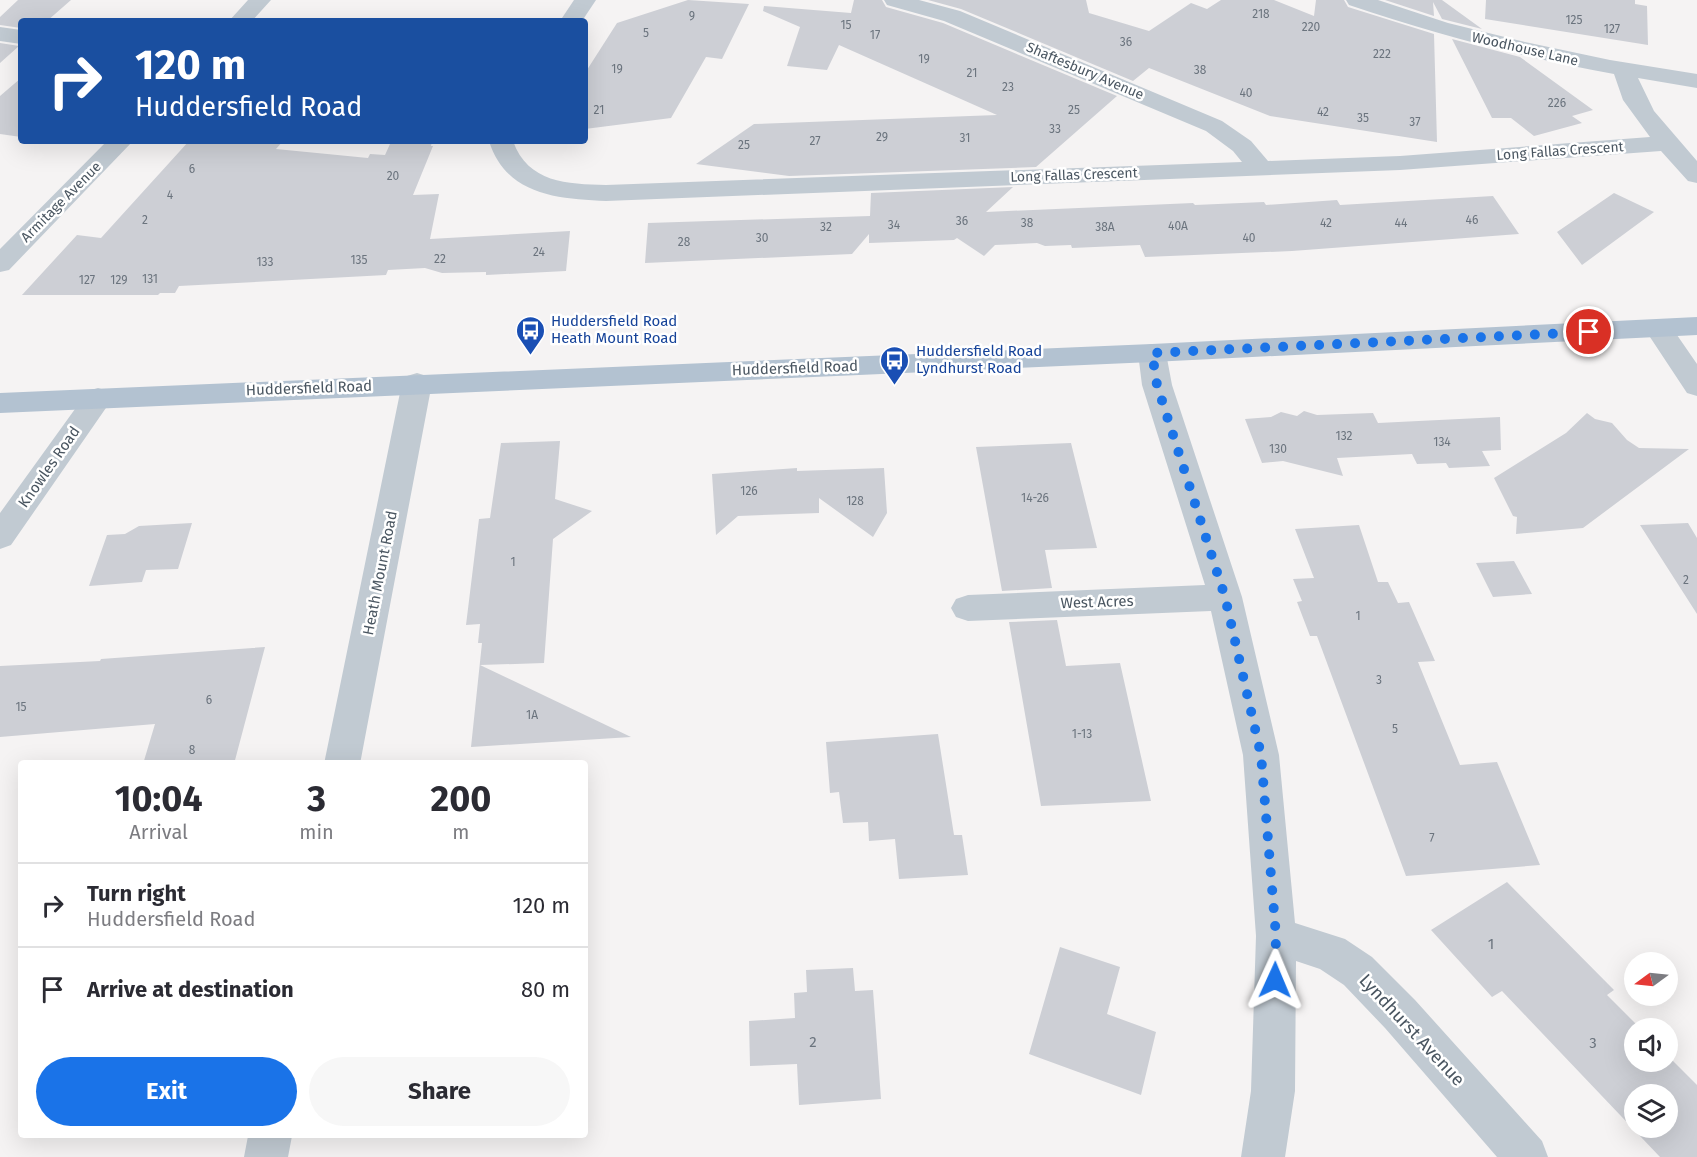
<!DOCTYPE html>
<html lang="en">
<head>
<meta charset="utf-8">
<style>
  :root { --surface:#fff; --page:#f7f7f7; --text:#2b2b33; --muted:#7c7c81; --line:#e1e1e2; --accent:#1a73e8 }
  body { margin:0; font-family:"Fira Sans",sans-serif; background:var(--page); color:var(--text); height:100vh; display:flex; flex-direction:column; font-size:22px; white-space:nowrap }
  * { box-sizing:border-box; margin:0 }
  p { font-size:20px; color:var(--muted) }
  .icon { flex:none; width:33px; height:33px; fill:none; stroke:currentColor; stroke-width:2; stroke-linecap:round; stroke-linejoin:round }
  .map { position:relative; flex:1; overflow:hidden }
  .details { position:absolute; left:18px; top:760px; width:570px; height:378px; display:flex; flex-direction:column; background:var(--surface); border-radius:6px; box-shadow:0 6px 24px #0002 }
  .details>* { flex:none }
  .guide { position:absolute; left:18px; top:18px; width:570px; height:126px; border-radius:6px; box-shadow:0 6px 24px #0002; background:#1a4fa0; color:#fff; overflow:hidden }
  .needle { width:39px; rotate:255deg }
  .tools { position:absolute; left:1624px; top:952px; display:grid; gap:12px }
  .tools a { display:grid; place-items:center; width:54px; height:54px; border-radius:50%; background:var(--surface); box-shadow:0 6px 24px #0002; font-size:30px }
  .pin { position:absolute; display:grid; place-items:center; width:51px; height:51px; color:#fff; margin:-26px; border:3px solid #fff; border-radius:50%; box-shadow:0 2px 6px #0007 }
  .me { position:absolute; width:66px; margin:-33px; rotate:1deg; stroke-linejoin:round; filter:drop-shadow(0 0 4px #0008) }
  .turn { display:flex; align-items:center; gap:21px; height:126px; padding:0 18px; font-size:27px }
  .turn .icon { width:78px; height:78px; stroke-width:2.5 }
  .turn b { display:block; font-size:42px; line-height:51px }
  .eta { display:flex; justify-content:space-evenly; align-items:center; height:102px; text-align:center }
  .eta b { font-size:36px; font-weight:700; line-height:42px }
  .cta { display:flex; gap:12px; margin-top:auto; padding:12px 18px }
  .cta a { flex:1; height:69px; border-radius:36px; background:var(--accent); color:#fff; font-size:24px; font-weight:700; line-height:69px; text-align:center }
  .cta a+a { background:var(--page); color:var(--text) }
  ul { padding:0; list-style:none }
  li { display:flex; align-items:center; gap:18px; height:84px; padding:0 18px; border-top:2px solid var(--line) }
  li div { flex:1 }
  li b { display:block; font-size:22px }
  li em { font-style:normal }
  .map>svg:first-child { display:block }
</style>
</head>
<body>
<div class="map">
<svg width="1697" height="1157" viewBox="0 0 1697 1157">
  <rect width="100%" height="100%" fill="#f5f3f3"/>
  <path fill="#cdcfd5" fill-rule="evenodd" d="M18 0H71L47 21H21V28L0 25V17Z
    M688 0 749 4 722 59 706 57 671 118 585 129V73L617 23Z
    M854 0H882L886 7 943 23 1117 96 1036 167 789 176 696 164 754 124 997 115 839 45 827 70 787 66 800 27 763 11 764 6 851 13Z
    M928 0H1086L1089 13 1149 31 1191 3 1207 9 1221 0H1274L1314 16 1316 0H1344L1348 7 1434 34 1437 142 1270 116 1149 68 1133 81 961 9Z
    M1385 0H1442L1482 29 1442 19 1433 2 1434 16Z
    M1486 0H1635V4L1647 6 1648 45 1485 19Z
    M1452 39 1520 57 1593 110 1572 116 1582 123 1534 136 1511 118H1492Z
    M0 43 19 46 0 63Z
    M21 78V137L0 134V96Z
    M189 141H283L276 149 368 158 370 154 385 155 390 144H395L396 141H432L431 146H433L413 195 439 194 430 239 570 231 566 271 486 275V272L442 273 425 268 388 270 386 275 179 286 175 293H160L158 295H22L77 235 101 238Z
    M1013 187 986 212 1193 203 1195 205 1264 202 1266 205 1337 200 1340 205 1493 196 1519 234 1292 251 1145 257 1140 245 1072 248 1071 245 1045 246 1037 243 995 245 984 256 957 238 954 240 869 243V234L852 254 645 263 648 223 870 216 871 193Z
    M1614 193 1654 212 1582 265 1557 232Z
    M1304 411 1317 415 1373 413 1378 423 1500 417 1501 450 1482 451 1490 466 1449 468 1446 463 1417 464 1412 454 1337 458 1343 476 1283 461 1262 463 1245 419 1271 417 1281 412 1297 416Z
    M1587 413 1595 419 1612 423 1627 440 1639 448 1689 449 1583 528 1516 534 1517 517 1513 516 1494 478 1566 433Z
    M560 441 555 499 592 511 553 539 544 663 480 665 631 737 471 747 482 643H478L480 624 466 625 479 519 490 518 501 443Z
    M1071 443 1097 548 1045 550 1052 588 1002 591 976 447Z
    M797 468V471L884 468 887 513 873 537 819 498V513L738 516 716 535 712 474Z
    M192 523 178 569 146 570 142 582 89 586 107 535 125 534 139 526Z
    M1688 523 1697 538V614L1640 525Z
    M1359 525 1378 582H1388L1398 603 1409 602 1435 661 1418 662 1460 765 1497 762 1540 865 1406 876 1317 636H1310L1297 602 1302 601 1293 579 1314 578 1295 529Z
    M1514 561 1532 594 1493 597 1476 563Z
    M1057 620 1066 666 1120 663 1151 801 1041 806 1009 622Z
    M265 647 234 764H143L155 724 0 737V666L100 661 101 659Z
    M938 734 954 835H962L968 875 899 879 895 839 869 841 868 822 843 823 839 792 830 793 826 742Z
    M1507 882 1614 990 1607 995 1641 1029H1635V1062H1668V1056L1697 1085V1157H1660L1502 991 1492 997 1431 930ZM1635 1095H1668V1128H1635Z
    M1060 947 1120 967 1107 1014 1156 1032 1141 1095 1029 1054Z
    M853 968 855 991 873 990 881 1099 799 1105 797 1064 750 1066 749 1021 795 1018 794 993 807 992 806 970Z"/>
  <g fill="none" stroke-linecap="round" stroke-linejoin="round">
    <path fill="#c1cad2" fill-rule="evenodd" d="M248 0H271L252 21H229Z
      M574 0H596L582 21H560Z
      M884 0H919L960 11 1222 121 1251 141 1268 161 1400 156 1650 137 1623 100 1614 74C1524 58 1436 34 1349 5L1346 0H1378L1448 23 1525 42 1610 60 1697 74V88L1638 78 1654 111 1697 161V183L1688 181 1661 151 1400 170 606 201C557 199 506 195 489 141H513C528 183 567 184 606 185L1242 162 1233 151 1206 131 944 21 887 5Z
      M0 27 21 30V44L0 41Z
      M107 141H133L9 270 0 272V249Z
      M1658 319 1668 322 1697 364V396L1687 393 1644 328 1648 322Z
      M1152 344 1162 346 1166 353 1172 385 1242 597 1279 755 1295 923 1345 939 1372 957 1415 1000 1542 1141 1548 1157H1497L1385 1028 1344 985 1320 969 1296 961 1295 1091 1285 1157H1241L1251 1091 1256 936 1243 755 1211 611 968 621 956 617 951 608 956 599 968 595 1205 585 1142 385 1138 353 1142 346Z
      M417 373 427 376 432 383 360 764H324L402 383 407 376Z
      M98 388 108 391 113 398 108 405 11 545 0 549V513L88 391Z
      M248 1136H292L288 1157H244Z"/>
    <path fill="#b3c2d1" fill-rule="evenodd" d="M1697 317V335L1152 362 0 413V393L1152 344Z"/>
  </g>
  <g fill="none" stroke-linecap="round" stroke-linejoin="round">
    <path stroke="#1a73e8" stroke-width="10" stroke-dasharray="0 18" d="M1275 980 1276 936 1261 755 1225 597 1157 385 1152 353 1589 332"/>
  </g>
  <defs>
    <symbol id="bus-pin" viewBox="-11 -11 22 30"><path d="M0 17L-7.5 6A9.5 9.5 0 1 1 7.5 6Z" fill="#1a4fb4" stroke="#fff"/><path d="M-5-6H5V4H4V6H2V4H-2V6H-4V4H-5ZM-3.5-4V0h7V-4ZM-3.5 1.2v1.5H-2V1.2ZM2 1.2v1.5H3.5V1.2Z" fill="#fff"/></symbol>
  </defs>
  <g fill-rule="evenodd">
    <use href="#bus-pin" x="514" y="314" width="33" height="45"/>
    <use href="#bus-pin" x="878" y="344" width="33" height="45"/>
  </g>
  <g text-anchor="middle" dominant-baseline="central" stroke-width="5" stroke-linejoin="round" paint-order="stroke">
    <g font-size="12" fill="#6b747e">
      <text x="1261" y="14">218</text>
      <text x="692" y="16">9</text>
      <text x="1574" y="20">125</text>
      <text x="846" y="25">15</text>
      <text x="1311" y="27">220</text>
      <text x="1612" y="29">127</text>
      <text x="646" y="33">5</text>
      <text x="875" y="35">17</text>
      <text x="1126" y="42">36</text>
      <text x="1382" y="54">222</text>
      <text x="924" y="59">19</text>
      <text x="617" y="69">19</text>
      <text x="1200" y="70">38</text>
      <text x="972" y="73">21</text>
      <text x="1008" y="87">23</text>
      <text x="1246" y="93">40</text>
      <text x="1557" y="103">226</text>
      <text x="599" y="110">21</text>
      <text x="1074" y="110">25</text>
      <text x="1323" y="112">42</text>
      <text x="1363" y="118">35</text>
      <text x="1415" y="122">37</text>
      <text x="1055" y="129">33</text>
      <text x="882" y="137">29</text>
      <text x="965" y="138">31</text>
      <text x="815" y="141">27</text>
      <text x="744" y="145">25</text>
      <text x="192" y="169">6</text>
      <text x="393" y="176">20</text>
      <text x="170" y="195">4</text>
      <text x="145" y="220">2</text>
      <text x="1472" y="220">46</text>
      <text x="962" y="221">36</text>
      <text x="1027" y="223">38</text>
      <text x="1326" y="223">42</text>
      <text x="1401" y="223">44</text>
      <text x="894" y="225">34</text>
      <text x="1178" y="226">40A</text>
      <text x="826" y="227">32</text>
      <text x="1105" y="227">38A</text>
      <text x="762" y="238">30</text>
      <text x="1249" y="238">40</text>
      <text x="684" y="242">28</text>
      <text x="539" y="252">24</text>
      <text x="440" y="259">22</text>
      <text x="359" y="260">135</text>
      <text x="265" y="262">133</text>
      <text x="150" y="279">131</text>
      <text x="87" y="280">127</text>
      <text x="119" y="280">129</text>
      <text x="1344" y="436">132</text>
      <text x="1442" y="442">134</text>
      <text x="1278" y="449">130</text>
      <text x="749" y="491">126</text>
      <text x="1035" y="498">14-26</text>
      <text x="855" y="501">128</text>
      <text x="513" y="562">1</text>
      <text x="1686" y="580">2</text>
      <text x="1358" y="616">1</text>
      <text x="1379" y="680">3</text>
      <text x="209" y="700">6</text>
      <text x="21" y="707">15</text>
      <text x="532" y="715">1A</text>
      <text x="1395" y="729">5</text>
      <text x="1082" y="734">1-13</text>
      <text x="192" y="750">8</text>
      <text x="1432" y="838">7</text>
    </g>
    <g font-size="14" fill="#4a5661" stroke="#fff">
      <text transform="translate(1525 49) rotate(13)">Woodhouse Lane</text>
      <text transform="translate(1085 71) rotate(23)">Shaftesbury Avenue</text>
      <text transform="translate(1560 151) rotate(-4)">Long Fallas Crescent</text>
      <text transform="translate(1074 175) rotate(-2)">Long Fallas Crescent</text>
      <text transform="translate(61 202) rotate(-45)">Armitage Avenue</text>
    </g>
    <g font-size="15" fill="#164399" stroke="#fff" text-anchor="start">
      <text x="551" y="321">Huddersfield Road<tspan x="551" dy="17">Heath Mount Road</tspan></text>
      <text x="916" y="351">Huddersfield Road<tspan x="916" dy="17">Lyndhurst Road</tspan></text>
    </g>
    <g font-size="15" fill="#4a5661" stroke="#fff">
      <text transform="translate(795 368) rotate(-2)">Huddersfield Road</text>
      <text transform="translate(309 388) rotate(-2)">Huddersfield Road</text>
      <text transform="translate(49 467) rotate(-55)">Knowles Road</text>
      <text transform="translate(380 573) rotate(-79)">Heath Mount Road</text>
      <text transform="translate(1097 602) rotate(-2)">West Acres</text>
    </g>
    <g font-size="15" fill="#6b747e">
      <text x="1491" y="944">1</text>
      <text x="813" y="1042">2</text>
      <text x="1593" y="1043">3</text>
    </g>
    <g font-size="18" fill="#4a5661" stroke="#fff">
      <text transform="translate(1412 1030) rotate(47)">Lyndhurst Avenue</text>
    </g>
  </g>
</svg>
<div class="tools">
<a><svg class="needle" viewBox="-14 -14 28 28"><path d="M0-13l5 13h-10z" fill="#e53935"/><path d="M0 13l5-13h-10z" fill="#7c7c81"/></svg></a>
<a><svg class="icon" aria-label="sound" viewBox="0 0 24 24"><path d="M4 9h4l5-4v14l-5-4H4zM17 9q2 3 0 6"/></svg></a>
<a><svg class="icon" aria-label="layers" viewBox="0 0 24 24"><path d="M12 4l9 5-9 5-9-5zM3 14l9 5 9-5"/></svg></a>
</div>
<div class="pin" style="left:1589px;top:332px;background:#d93025"><svg class="icon" aria-label="arrive" viewBox="0 0 24 24"><path d="M6 21V4h12l-3 4 3 4H6"/></svg></div>
<svg class="me" style="left:1275px;top:980px" viewBox="-20 -20 40 40"><path d="M0-17L14 15 0 8-14 15z" fill="#1a73e8" stroke="#fff" stroke-width="4"/></svg>
<div class="guide">
<div class="turn"><svg class="icon" aria-label="right" viewBox="0 0 24 24"><path d="M7 20v-9h11M14 6l5 5-5 5"/></svg><div><b>120 m</b>Huddersfield Road</div></div>
</div>
<section class="details">
<div class="eta">
<div><b>10:04</b><p>Arrival</p></div>
<div><b>3</b><p>min</p></div>
<div><b>200</b><p>m</p></div>
</div>
<ul>
<li><svg class="icon" aria-label="right" viewBox="0 0 24 24"><path d="M7 20v-9h11M14 6l5 5-5 5"/></svg><div><b>Turn right</b><p>Huddersfield Road</p></div><em>120 m</em></li>
<li><svg class="icon" aria-label="arrive" viewBox="0 0 24 24"><path d="M6 21V4h12l-3 4 3 4H6"/></svg><div><b>Arrive at destination</b></div><em>80 m</em></li>
</ul>
<div class="cta"><a>Exit</a><a>Share</a></div>
</section>
</div>
</body>
</html>
